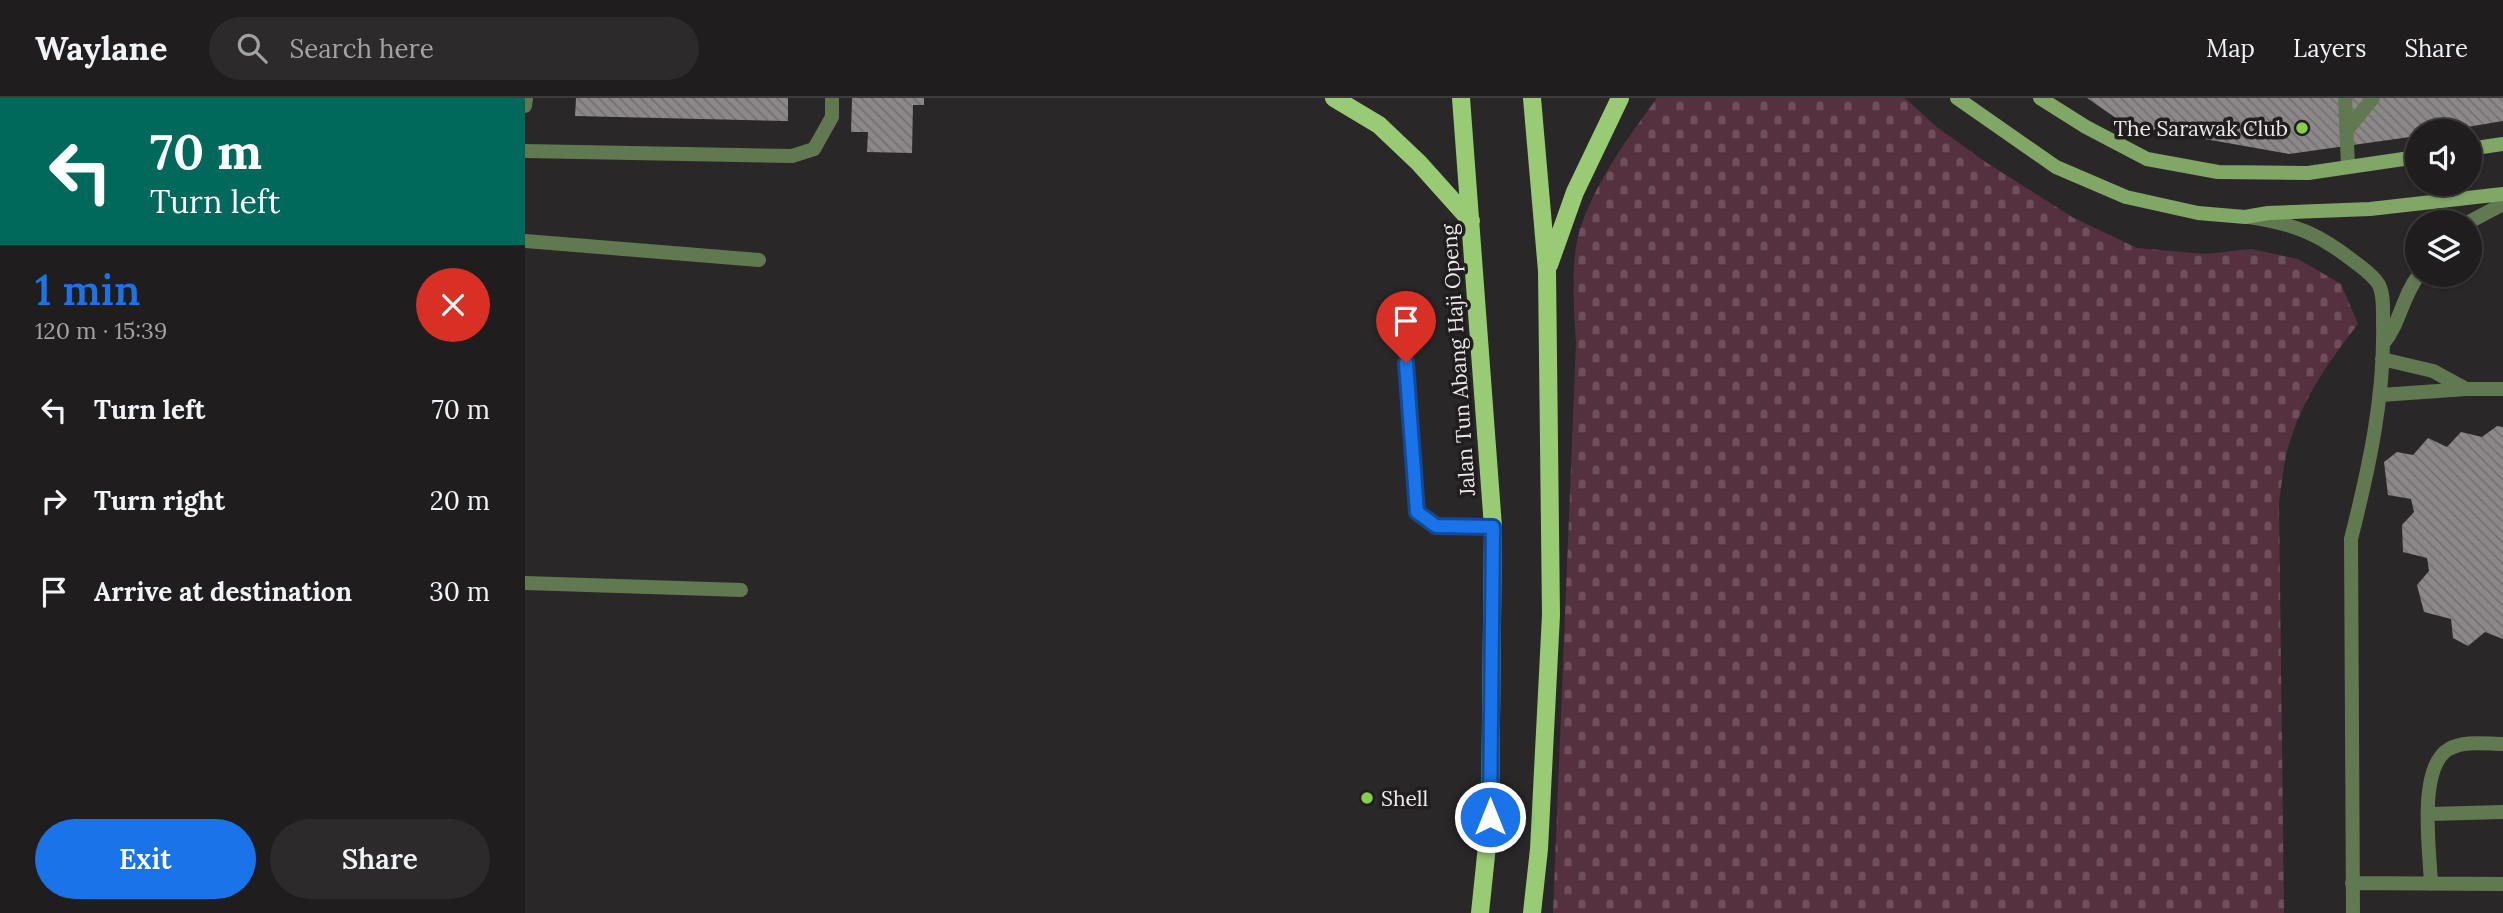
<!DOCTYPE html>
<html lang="en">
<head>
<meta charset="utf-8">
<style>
  :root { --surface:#201d1e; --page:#2d2a2b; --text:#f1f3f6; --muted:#a2a2a4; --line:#3d3b3c; --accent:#1a73e8 }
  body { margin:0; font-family:Lora,serif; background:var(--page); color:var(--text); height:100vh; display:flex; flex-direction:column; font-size:26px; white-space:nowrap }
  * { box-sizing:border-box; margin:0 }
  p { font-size:23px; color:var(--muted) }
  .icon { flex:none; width:38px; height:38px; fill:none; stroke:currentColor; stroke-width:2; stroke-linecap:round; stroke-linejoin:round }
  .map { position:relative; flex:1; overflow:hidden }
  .details { display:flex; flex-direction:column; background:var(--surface); width:525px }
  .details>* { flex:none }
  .hud { background:#00695c; color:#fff; overflow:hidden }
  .fabs { position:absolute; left:1880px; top:21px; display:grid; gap:14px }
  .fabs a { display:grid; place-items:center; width:77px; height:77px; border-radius:50%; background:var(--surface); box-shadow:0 2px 5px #0004,0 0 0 2px var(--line); font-size:35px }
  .pin { position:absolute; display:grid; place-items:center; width:60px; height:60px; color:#fff; margin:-72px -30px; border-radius:50% 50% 50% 0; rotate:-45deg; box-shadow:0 0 7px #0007 }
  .pin .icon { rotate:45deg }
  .me { position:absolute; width:77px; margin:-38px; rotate:0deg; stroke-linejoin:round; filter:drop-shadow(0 0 5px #0008) }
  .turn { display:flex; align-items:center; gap:24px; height:147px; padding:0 35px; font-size:32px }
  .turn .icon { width:91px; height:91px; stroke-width:2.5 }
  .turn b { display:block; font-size:49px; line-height:60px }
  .round { display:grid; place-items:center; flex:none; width:74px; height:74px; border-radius:37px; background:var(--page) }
  .overview { display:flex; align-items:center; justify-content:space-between; height:119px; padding:0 35px }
  h1 { font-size:42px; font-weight:600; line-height:52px; color:var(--accent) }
  .primary-button { display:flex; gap:14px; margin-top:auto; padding:14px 35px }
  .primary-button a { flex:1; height:80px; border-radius:42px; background:var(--accent); color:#fff; font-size:28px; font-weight:600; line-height:80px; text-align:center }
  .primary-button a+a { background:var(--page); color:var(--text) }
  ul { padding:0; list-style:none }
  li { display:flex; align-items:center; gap:21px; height:91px; padding:0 35px }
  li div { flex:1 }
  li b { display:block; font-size:26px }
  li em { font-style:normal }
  header { display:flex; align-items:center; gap:42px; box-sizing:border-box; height:98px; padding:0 35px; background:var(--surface); border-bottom:2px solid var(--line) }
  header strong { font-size:33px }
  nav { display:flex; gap:38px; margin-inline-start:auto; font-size:24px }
  .search { width:490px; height:63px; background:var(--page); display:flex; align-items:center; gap:18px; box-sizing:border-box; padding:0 24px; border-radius:38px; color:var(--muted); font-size:26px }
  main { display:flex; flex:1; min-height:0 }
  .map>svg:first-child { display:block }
</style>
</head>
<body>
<header>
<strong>Waylane</strong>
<div class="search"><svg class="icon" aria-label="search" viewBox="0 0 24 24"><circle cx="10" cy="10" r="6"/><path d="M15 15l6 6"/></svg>Search here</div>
<nav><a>Map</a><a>Layers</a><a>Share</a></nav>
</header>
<main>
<section class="details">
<div class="hud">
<div class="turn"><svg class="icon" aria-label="left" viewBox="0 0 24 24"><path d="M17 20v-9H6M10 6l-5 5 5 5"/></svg><div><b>70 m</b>Turn left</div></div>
</div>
<div class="overview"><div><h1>1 min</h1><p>120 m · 15:39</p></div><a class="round" style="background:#d93025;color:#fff"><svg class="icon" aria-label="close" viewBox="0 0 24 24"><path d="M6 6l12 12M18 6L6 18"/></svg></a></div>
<ul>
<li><svg class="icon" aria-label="left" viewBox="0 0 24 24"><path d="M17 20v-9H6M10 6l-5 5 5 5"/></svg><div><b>Turn left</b></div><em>70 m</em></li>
<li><svg class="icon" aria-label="right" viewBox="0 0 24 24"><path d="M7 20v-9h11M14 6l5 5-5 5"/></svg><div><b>Turn right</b></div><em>20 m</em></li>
<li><svg class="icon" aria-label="arrive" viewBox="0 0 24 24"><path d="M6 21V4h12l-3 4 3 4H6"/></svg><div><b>Arrive at destination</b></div><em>30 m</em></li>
</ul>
<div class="primary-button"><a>Exit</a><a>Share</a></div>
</section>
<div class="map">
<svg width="1978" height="815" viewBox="0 0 1978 815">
  <defs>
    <pattern id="cemetery-stones" width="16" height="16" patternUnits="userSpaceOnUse" patternTransform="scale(1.75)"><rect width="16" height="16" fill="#55313f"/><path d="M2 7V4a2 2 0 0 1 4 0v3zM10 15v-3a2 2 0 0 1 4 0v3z" fill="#6e4f5b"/></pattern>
    <pattern id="building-back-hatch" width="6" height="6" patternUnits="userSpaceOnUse" patternTransform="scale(1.75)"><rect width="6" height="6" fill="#8c8788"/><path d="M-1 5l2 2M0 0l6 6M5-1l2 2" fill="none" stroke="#747071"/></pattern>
  </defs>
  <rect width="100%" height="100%" fill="#2a2728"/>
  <path fill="url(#cemetery-stones)" d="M1132 0H1380L1413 30 1462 65 1547 119 1612 150 1681 156 1726 151 1773 161 1816 186 1833 226C1802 266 1777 301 1763 350 1758 367 1757 386 1754 404L1759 815H1028L1051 245C1049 212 1045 163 1055 131 1071 83 1102 41 1132 0Z"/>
  <path fill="url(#building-back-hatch)" d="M51 0H263V23L50 18Z
    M327 0H399V7H388L387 55 342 54 343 34H326Z
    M1562 0H1978V23L1918 33H1892V38L1764 56 1601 27Z
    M1972 328 1978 329V541L1960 534 1943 548 1928 540 1926 521 1899 514 1892 487 1904 473 1902 460 1878 454 1877 427 1889 414 1886 401 1863 397 1859 364 1872 354 1888 357 1903 340 1922 349 1936 334 1957 339Z"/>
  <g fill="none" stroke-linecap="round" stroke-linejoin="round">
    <path stroke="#617950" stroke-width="14" d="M1820 0 1823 68
      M1821 33 1848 0
      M1724 119C1771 126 1794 136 1831 165 1839 171 1849 178 1854 187 1859 197 1858 213 1858 224 1860 297 1844 370 1826 441L1828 815
      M1944 124 1978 106
      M0 143 234 162
      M1858 246C1876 224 1877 198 1894 177
      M1857 261 1908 273 1941 291
      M881 265 892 414 911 428 968 429
      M1856 297 1941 291H1978
      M1904 716 1978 714
      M1827 785 1978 786
      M1906 786C1905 755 1892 669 1924 651 1939 642 1962 646 1978 646"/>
    <path stroke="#617950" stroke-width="14" d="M0 8 1 0
      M0 53 267 58 289 51 307 19V0
      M0 485 216 492"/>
    <path stroke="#80a765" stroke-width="14" d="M1432 0 1531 69 1601 99 1673 115 1720 119 1743 115 1845 111 1978 96
      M1515 0 1561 29 1622 61 1693 74 1783 75 1892 59
      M1944 51 1978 46"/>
    <path stroke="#98cb74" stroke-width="18" d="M809 0 854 27 894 65 946 123
      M936 0 968 429 965 719 955 815
      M1007 0 1022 173 1026 517 1014 751 1007 815
      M1024 167 1050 94 1095 0"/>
  </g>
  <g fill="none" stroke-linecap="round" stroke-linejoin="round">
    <defs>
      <path id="route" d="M881 265 892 414 911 428 968 429 965 719"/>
    </defs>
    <use href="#route" stroke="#114b97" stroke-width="18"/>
    <use href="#route" stroke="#1a73e8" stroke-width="12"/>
  </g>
  <g fill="#87cf4a" stroke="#211d1e" stroke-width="2.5">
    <circle cx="1777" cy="30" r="7"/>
    <circle cx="842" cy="700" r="7"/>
  </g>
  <g text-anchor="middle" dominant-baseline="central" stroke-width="7" stroke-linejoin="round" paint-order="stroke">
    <g font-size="21" fill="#ebe9e9" stroke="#211d1e" text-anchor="end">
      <text x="1763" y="30">The Sarawak Club</text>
      <text x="856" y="700" text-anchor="start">Shell</text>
    </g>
    <g font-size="21" fill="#ebe9e9" stroke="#211d1e">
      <text transform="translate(933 262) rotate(-94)">Jalan Tun Abang Haji Openg</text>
    </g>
  </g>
</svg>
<div class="fabs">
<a><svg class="icon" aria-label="sound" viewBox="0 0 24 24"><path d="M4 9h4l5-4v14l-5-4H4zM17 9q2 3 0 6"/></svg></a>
<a><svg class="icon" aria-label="layers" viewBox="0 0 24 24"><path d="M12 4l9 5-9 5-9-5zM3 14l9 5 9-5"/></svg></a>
</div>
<div class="pin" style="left:881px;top:265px;background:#d93025"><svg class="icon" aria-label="arrive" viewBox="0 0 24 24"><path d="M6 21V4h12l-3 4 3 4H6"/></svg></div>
<svg class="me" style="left:965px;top:719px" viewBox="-20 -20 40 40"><circle r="17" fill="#1a73e8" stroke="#fff" stroke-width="3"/><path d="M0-11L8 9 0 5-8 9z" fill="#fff"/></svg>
</div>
</main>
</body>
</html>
